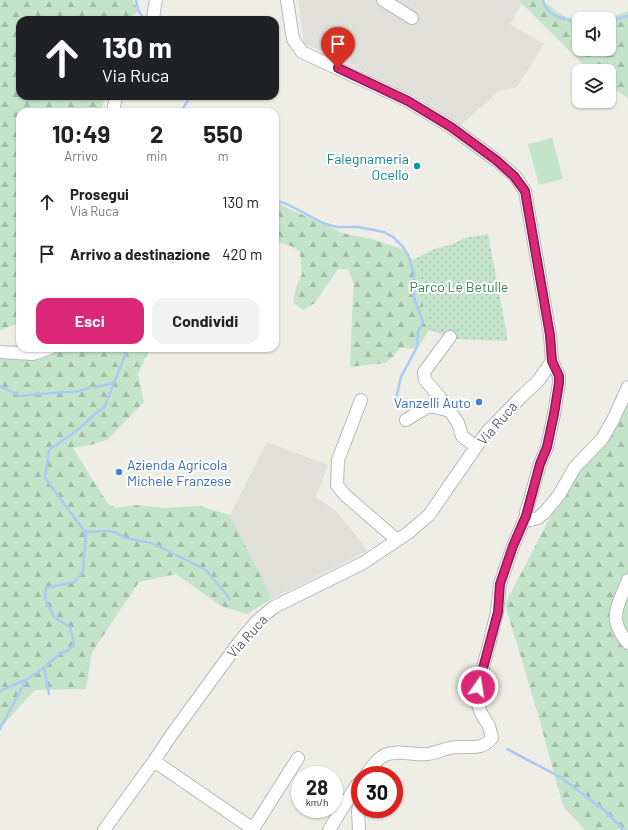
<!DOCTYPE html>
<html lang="it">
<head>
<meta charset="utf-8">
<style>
  :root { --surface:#fff; --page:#f2f2f2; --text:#222; --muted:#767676; --accent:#db2777 }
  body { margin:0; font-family:Barlow,sans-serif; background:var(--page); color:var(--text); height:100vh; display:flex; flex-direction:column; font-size:15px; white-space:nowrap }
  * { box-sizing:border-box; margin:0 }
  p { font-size:13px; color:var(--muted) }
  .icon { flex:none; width:22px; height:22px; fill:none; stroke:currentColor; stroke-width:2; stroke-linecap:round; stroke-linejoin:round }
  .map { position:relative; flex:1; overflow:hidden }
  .details { position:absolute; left:16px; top:108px; width:263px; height:244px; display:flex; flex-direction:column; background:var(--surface); border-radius:12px; box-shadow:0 1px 3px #0004 }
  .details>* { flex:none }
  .hud { position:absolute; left:16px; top:16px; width:263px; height:84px; border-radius:12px; box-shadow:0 1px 3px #0004; background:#202124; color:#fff; overflow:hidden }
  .controls { position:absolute; left:572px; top:12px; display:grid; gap:8px }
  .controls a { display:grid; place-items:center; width:44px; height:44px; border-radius:8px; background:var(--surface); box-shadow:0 1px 3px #0004; font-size:20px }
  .speed { position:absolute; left:291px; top:766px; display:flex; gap:8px; font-size:20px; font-weight:700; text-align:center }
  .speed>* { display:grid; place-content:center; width:52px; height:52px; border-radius:50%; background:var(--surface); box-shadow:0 1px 3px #0004; line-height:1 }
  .speed small { font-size:10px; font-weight:400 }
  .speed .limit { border:6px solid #d22; background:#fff; color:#111 }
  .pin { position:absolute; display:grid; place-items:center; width:34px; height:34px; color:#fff; margin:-41px -17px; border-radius:50% 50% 50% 0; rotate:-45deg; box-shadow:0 0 4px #0007 }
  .pin .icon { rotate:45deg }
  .me { position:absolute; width:44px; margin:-22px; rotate:13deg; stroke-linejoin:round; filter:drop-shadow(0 0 3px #0008) }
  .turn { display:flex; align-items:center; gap:14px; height:84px; padding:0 20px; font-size:18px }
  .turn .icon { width:52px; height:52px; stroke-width:2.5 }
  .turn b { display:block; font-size:28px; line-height:34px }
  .eta { display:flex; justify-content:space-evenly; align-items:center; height:68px; text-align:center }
  .eta b { font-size:24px; font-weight:700; line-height:28px }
  .cta { display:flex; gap:8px; margin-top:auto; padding:8px 20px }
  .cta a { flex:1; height:46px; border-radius:12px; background:var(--accent); color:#fff; font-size:16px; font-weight:700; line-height:46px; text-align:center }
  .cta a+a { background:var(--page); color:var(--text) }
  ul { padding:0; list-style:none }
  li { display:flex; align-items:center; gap:12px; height:52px; padding:0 20px }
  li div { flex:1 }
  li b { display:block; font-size:15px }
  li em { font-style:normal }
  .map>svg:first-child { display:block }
</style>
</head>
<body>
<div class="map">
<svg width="628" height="830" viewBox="0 0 628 830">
  <defs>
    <pattern id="forest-firs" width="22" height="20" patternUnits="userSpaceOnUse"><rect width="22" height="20" fill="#c4e4ca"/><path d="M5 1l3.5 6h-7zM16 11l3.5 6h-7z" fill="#a2bca8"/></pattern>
    <pattern id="park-dots" width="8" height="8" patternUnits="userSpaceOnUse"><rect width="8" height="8" fill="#c4e4ca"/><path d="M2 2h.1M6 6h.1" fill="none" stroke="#a2bca8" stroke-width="1.8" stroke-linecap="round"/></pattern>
  </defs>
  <rect width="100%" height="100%" fill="#eeeee6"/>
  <path fill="#e0dfda" d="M298 0H518L522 3 510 24 544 44 517 87 500 90 461 125 418 98 304 43Z
    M267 442 328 465 316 497 337 512 362 543 367 551 272 599 230 515Z"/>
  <path fill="#c4e4ca" d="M552 138 563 179 539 185 528 144Z"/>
  <path fill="url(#forest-firs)" d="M0 0H133L138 11 130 20H20V96H105L101 112H20V334L17 324 0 330Z
    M518 0H541L565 17 579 19V49H609V19H606L628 11V98L609 86V71H590Z
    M275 201 289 209 322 223 342 233 372 239 402 249 413 260 421 273 420 289 424 308 430 321 429 330 422 342 417 349 400 348 393 357 385 363 350 367 353 294 354 284 348 269H338L315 303 303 310 293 303 297 284 302 274 300 252 291 246 275 241Z
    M55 348H150L138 374 144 402 107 440 91 445 73 448 108 504 116 508 135 505 164 508 200 506 230 515 272 599 247 614 221 606 176 574 139 582 92 652 86 689 35 690 0 728V356Z
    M628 381V830H585L563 806 537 711 505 604 548 521 611 417Z"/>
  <path fill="url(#park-dots)" d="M488 234 507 335V341L456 339 429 330 430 321 424 308 419 289 421 273 413 260 434 249 453 244 464 238Z"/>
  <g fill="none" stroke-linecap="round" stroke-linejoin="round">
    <path stroke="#accaf8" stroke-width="2.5" d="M136 0 138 10 145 20
      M543 0C544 3 545 7 547 9 552 16 570 21 579 23
      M609 22 617 19 628 16
      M181 112 188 100 187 96
      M275 200 287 204 323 223 336 227H358L384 232 393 237 403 247 408 255 414 273V298L423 322 418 332 417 347 401 377 395 403
      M0 386 20 396 65 392H74L89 388
      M96 387 114 383
      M85 532 109 531 117 533 125 538 152 543 206 570 230 599
      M44 668 49 694
      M0 691 25 680
      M0 729 26 680 44 668 59 654 69 650 74 644 70 627 54 617 45 599 46 588 74 582 83 572 86 532H85L45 478 49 450 79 429 97 412 104 408 126 353V348
      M507 749 560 777 604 810 624 830"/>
    <defs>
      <path id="minor" d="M383 0 412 18
        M153 20 155 4 156 0
        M113 112 116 96
        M450 337 424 372 425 380 439 396 450 411
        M0 352 33 354 50 348
        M361 400 338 460 337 485 345 495 397 540
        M406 420 419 412 429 406 443 409 450 411 458 423 462 436 476 447
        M526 516 531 520 538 518 544 513 559 495 575 467 602 439 613 420 628 387
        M628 580C624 590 614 610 616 620 617 627 623 638 628 643
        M154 761 253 829 298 758
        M366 775C370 769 378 758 385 755 399 749 414 756 428 754 435 753 442 750 449 748 466 744 480 753 492 738L489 726 481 713 476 699 481 675 489 645 497 612 500 584 513 546 526 516V513L540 464 547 447 554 414 559 383V376L552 361
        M104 830 154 761 172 734 240 641 256 622 274 607 363 563 408 533 429 515 476 447 488 431 522 396 538 381 552 361 550 335 525 191 515 176 496 160 451 127 408 101 302 52 293 39 287 0
        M329 830 356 786 360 782
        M359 830 358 811 360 803"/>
    </defs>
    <use href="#minor" stroke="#b8b9be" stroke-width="14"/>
    <use href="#minor" stroke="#fff" stroke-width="12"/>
  </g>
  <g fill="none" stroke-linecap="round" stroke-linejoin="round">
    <defs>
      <path id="route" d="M338 68 408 101 451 127 496 160 514 176 525 191 550 335 552 361 559 376V383L554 414 547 447 540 464 526 516 513 546 500 584 498 612 478 687"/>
    </defs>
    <use href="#route" stroke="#8e194d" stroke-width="10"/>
    <use href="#route" stroke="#db2777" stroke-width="7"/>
  </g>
  <circle fill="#0f9aa8" stroke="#fff" stroke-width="1.5" cx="417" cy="166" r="4"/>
  <g fill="#3f7fe0" stroke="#fff" stroke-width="1.5">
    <circle cx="479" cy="402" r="4"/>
    <circle cx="119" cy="472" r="4"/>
  </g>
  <g text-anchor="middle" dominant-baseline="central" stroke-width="4" stroke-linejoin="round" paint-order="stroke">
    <g font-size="14" fill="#0d838f" stroke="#fff" text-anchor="end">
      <text x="409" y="158">Falegnameria<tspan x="409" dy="16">Ocello</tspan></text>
    </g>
    <g font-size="14" fill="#3d844c" stroke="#fff">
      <text x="459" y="286">Parco Le Betulle</text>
    </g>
    <g font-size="14" fill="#366cbe" stroke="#fff" text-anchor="end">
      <text x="471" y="402">Vanzelli Auto</text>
      <text x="127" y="464" text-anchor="start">Azienda Agricola<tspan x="127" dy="16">Michele Franzese</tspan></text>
    </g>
    <g font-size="14" fill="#5d5f65" stroke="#fff">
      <text transform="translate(497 423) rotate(-49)">Via Ruca</text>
      <text transform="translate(247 636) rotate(-48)">Via Ruca</text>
    </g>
  </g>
</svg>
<div class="controls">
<a><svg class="icon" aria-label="sound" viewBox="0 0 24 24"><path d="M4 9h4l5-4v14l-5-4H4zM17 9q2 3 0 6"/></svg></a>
<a><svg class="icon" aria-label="layers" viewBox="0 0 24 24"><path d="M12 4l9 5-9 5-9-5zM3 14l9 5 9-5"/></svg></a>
</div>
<div class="speed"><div>28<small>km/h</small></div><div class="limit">30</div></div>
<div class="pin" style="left:338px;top:68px;background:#d93025"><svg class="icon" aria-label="arrive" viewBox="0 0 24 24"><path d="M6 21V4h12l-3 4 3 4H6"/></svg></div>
<svg class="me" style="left:478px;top:687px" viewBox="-20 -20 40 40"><circle r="17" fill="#db2777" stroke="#fff" stroke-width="3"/><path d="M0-11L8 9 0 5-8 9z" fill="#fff"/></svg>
<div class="hud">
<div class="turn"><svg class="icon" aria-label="ahead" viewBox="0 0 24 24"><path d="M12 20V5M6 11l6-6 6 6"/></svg><div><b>130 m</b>Via Ruca</div></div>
</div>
<section class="details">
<div class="eta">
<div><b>10:49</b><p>Arrivo</p></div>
<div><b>2</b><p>min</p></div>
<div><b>550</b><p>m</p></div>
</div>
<ul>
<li><svg class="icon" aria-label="ahead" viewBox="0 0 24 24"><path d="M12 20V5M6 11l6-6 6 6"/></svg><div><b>Prosegui</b><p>Via Ruca</p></div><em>130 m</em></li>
<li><svg class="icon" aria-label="arrive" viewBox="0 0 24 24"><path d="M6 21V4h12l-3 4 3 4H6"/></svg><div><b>Arrivo a destinazione</b></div><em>420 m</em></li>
</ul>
<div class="cta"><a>Esci</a><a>Condividi</a></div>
</section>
</div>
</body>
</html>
